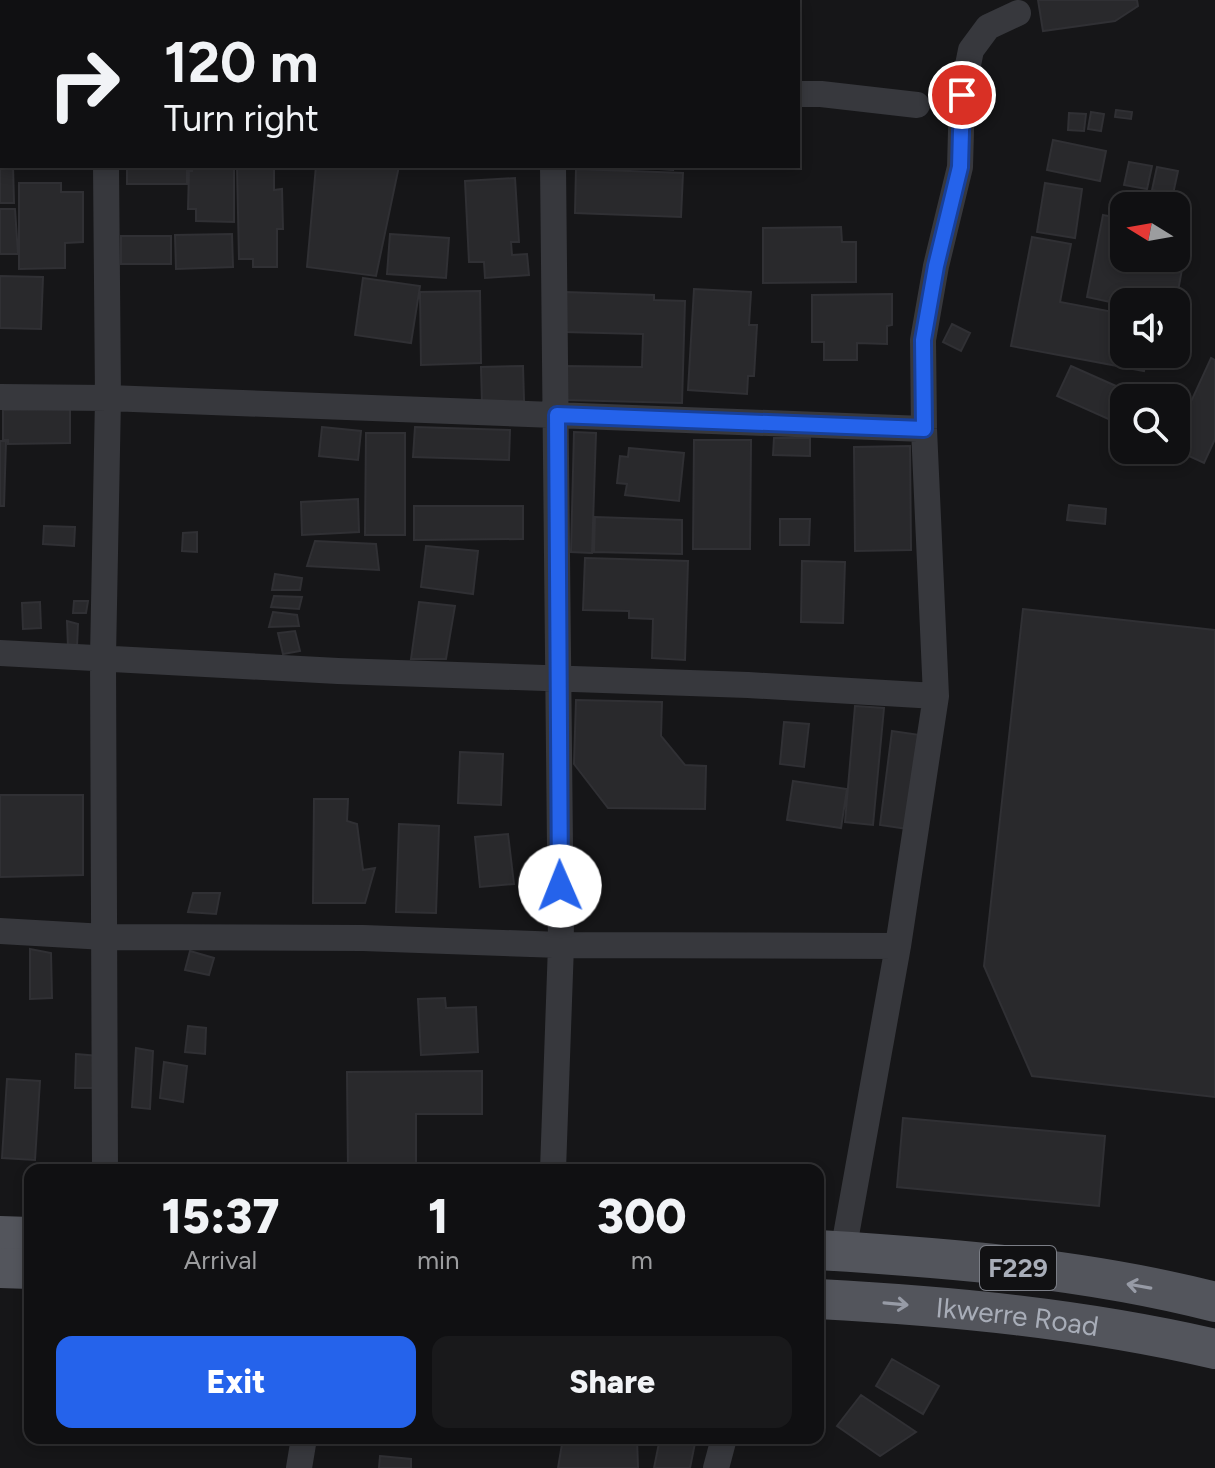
<!DOCTYPE html>
<html lang="en">
<head>
<meta charset="utf-8">
<style>
  :root { --surface:#101012; --page:#19191b; --text:#f1f3f6; --muted:#9c9d9f; --line:#303032; --accent:#2563eb }
  body { margin:0; font-family:Figtree,sans-serif; background:var(--page); color:var(--text); height:100vh; display:flex; flex-direction:column; font-size:30px; white-space:nowrap }
  * { box-sizing:border-box; margin:0 }
  p { font-size:26px; color:var(--muted) }
  .icon { flex:none; width:44px; height:44px; fill:none; stroke:currentColor; stroke-width:2; stroke-linecap:round; stroke-linejoin:round }
  .map { position:relative; flex:1; overflow:hidden }
  .side { position:absolute; left:24px; top:1164px; width:800px; height:280px; display:flex; flex-direction:column; background:var(--surface); border-radius:16px; box-shadow:0 4px 12px #0003,0 0 0 2px var(--line) }
  .side>* { flex:none }
  .guide { position:absolute; left:0px; top:0px; width:800px; height:168px; box-shadow:0 4px 12px #0003,0 0 0 2px var(--line); background:#101012; color:var(--text); overflow:hidden }
  .needle { width:52px; rotate:281deg }
  .buttons { position:absolute; left:1110px; top:192px; display:grid; gap:16px }
  .buttons a { display:grid; place-items:center; width:80px; height:80px; border-radius:16px; background:var(--surface); box-shadow:0 4px 12px #0003,0 0 0 2px var(--line); font-size:40px }
  .pin { position:absolute; display:grid; place-items:center; width:68px; height:68px; color:#fff; margin:-34px; border:4px solid #fff; border-radius:50%; box-shadow:0 2px 8px #0007 }
  .me { position:absolute; width:88px; margin:-44px; rotate:359deg; stroke-linejoin:round; filter:drop-shadow(0 0 6px #0008) }
  .turn { display:flex; align-items:center; gap:28px; height:168px; padding:0 32px; font-size:36px }
  .turn .icon { width:104px; height:104px; stroke-width:2.5 }
  .turn b { display:block; font-size:56px; line-height:68px }
  .eta { display:flex; justify-content:space-evenly; align-items:center; height:136px; text-align:center }
  .eta b { font-size:48px; font-weight:800; line-height:56px }
  .action { display:flex; gap:16px; margin-top:auto; padding:16px 32px }
  .action a { flex:1; height:92px; border-radius:16px; background:var(--accent); color:#fff; font-size:32px; font-weight:800; line-height:92px; text-align:center }
  .action a+a { background:var(--page); color:var(--text) }
  .map>svg:first-child { display:block }
</style>
</head>
<body>
<div class="map">
<svg width="1215" height="1468" viewBox="0 0 1215 1468">
  <rect width="100%" height="100%" fill="#161618"/>
  <path fill="#29292c" stroke="#303034" stroke-width="2" d="M1038 0H1137L1138 6 1115 21 1043 31Z
    M1116 110 1132 112 1131 119 1115 117Z
    M1091 112 1104 114 1101 131 1088 129Z
    M1069 113 1086 114 1084 131 1068 130Z
    M1053 140 1106 151 1100 181 1047 170Z
    M0 160 2 166H13L14 203H0Z
    M1129 162 1152 166 1147 189 1124 185Z
    M127 166H187V184H127Z
    M192 166H234V222L196 221V209H188L189 171H192Z
    M237 166H274V190L282 189 283 229H277V267H253V259H239Z
    M316 166H399L376 276 307 267Z
    M610 166H673V170Z
    M1157 167 1178 171 1173 194 1152 190Z
    M576 169 683 173 681 217 575 213Z
    M515 178 519 242H511L512 255 527 254 529 275 485 278 484 262H469L465 181Z
    M19 183H61V192H83V242L65 243V268L19 269Z
    M1045 183 1082 189 1075 238 1037 232Z
    M0 209H15L18 254H0Z
    M1103 215 1124 219V258H1176V229L1189 231 1176 302H1124V305L1087 297Z
    M841 227 842 242H856V282L763 283V228Z
    M232 234 233 267 176 269 175 235Z
    M390 234 449 238 446 278 387 274Z
    M121 236H171V264H121Z
    M1032 237 1071 244 1060 302 1124 314V354H1147L1144 371 1011 346Z
    M0 276 43 277 41 329 0 328Z
    M363 278 420 286 411 343 355 335Z
    M694 289 751 292 749 325H757L754 376H748L747 394 688 390Z
    M480 291 481 363 421 365 420 292Z
    M565 292 654 295V300L685 301 682 403 565 400V366L642 367 643 334 564 332Z
    M892 294V325L887 326V344L857 343V360H824V342H812V295Z
    M952 324 970 333 961 351 943 342Z
    M1211 358 1215 360V439L1204 463 1176 450V413L1184 417Z
    M523 366 524 401 482 403 481 367Z
    M1071 366 1143 398H1124V426L1057 396Z
    M70 409V443L8 444V440H3V410Z
    M322 427 361 431 358 460 319 456Z
    M415 427 510 430 509 460 413 457Z
    M574 432 596 433 592 553 571 552Z
    M366 433H405V535H365Z
    M774 438H810V456L773 455Z
    M694 440H751L750 549H693Z
    M0 441H6L4 506H0Z
    M910 446 911 550 855 551 854 447Z
    M629 448 684 453 679 501 625 495 627 484 617 483 620 456 628 457Z
    M358 499 359 532 302 535 301 502Z
    M1069 505 1106 509 1105 524 1067 520Z
    M414 506H523V539L414 540Z
    M595 517 682 520V554L594 552Z
    M780 519H810L809 545H780Z
    M44 526 75 527 74 546 43 544Z
    M197 532V552L182 551 183 533Z
    M315 541 376 544 379 570 307 566Z
    M426 546 478 551 473 594 421 587Z
    M585 558 688 561 685 660 652 658 653 619 629 618V611L583 610Z
    M802 561 845 562 843 623 801 622Z
    M275 574 302 578 300 590H272Z
    M274 596 302 597 299 609 271 607Z
    M74 601H88L86 613H73Z
    M40 602 41 628 23 629 22 603Z
    M419 602 455 606 446 659H411Z
    M1023 609 1215 630V1097L1032 1076 984 966Z
    M273 612 297 615 299 626 269 627Z
    M67 621 78 624 77 647H68Z
    M295 631 300 651 283 654 278 633Z
    M576 700 662 702 661 736 685 765 706 766 705 809 608 808 574 764Z
    M855 706 884 708 873 825 845 822Z
    M784 722 809 724 804 767 780 764Z
    M892 731 920 735 908 829 880 825Z
    M460 752 503 754 501 805 458 803Z
    M793 781 847 789 841 828 787 820Z
    M0 795H83V875L0 877Z
    M314 799H348L347 821 357 824 363 870 375 868 365 903H313Z
    M399 824 439 826 436 913 396 912Z
    M508 834 514 884 480 887 475 837Z
    M193 893H220L216 914 188 912Z
    M30 949 51 953 52 998 30 999Z
    M190 951 214 958 209 975 185 970Z
    M445 998 446 1008 476 1007 478 1052 421 1055 418 999Z
    M188 1026 206 1028 205 1054 185 1052Z
    M136 1048 153 1051 150 1109 132 1107Z
    M76 1054 99 1056 98 1088H75Z
    M164 1062 187 1066 183 1102 160 1098Z
    M482 1071V1114H416V1168L348 1169 347 1072Z
    M7 1079 40 1081 35 1160 2 1158Z
    M903 1118 1105 1136 1099 1206 897 1187Z
    M892 1359 939 1386 923 1414 876 1386Z
    M861 1395 916 1432 880 1456 837 1426Z
    M563 1438H637L638 1468H558Z
    M660 1438H696L690 1468H654Z
    M380 1456 411 1459V1468H379Z"/>
  <g fill="none" stroke-linecap="round" stroke-linejoin="round">
    <path stroke="#37383d" stroke-width="26" d="M104 0V2
      M502 0 504 2
      M798 94H821L917 105
      M0 137H2
      M0 397 108 398 924 429
      M0 653 338 671 748 685 936 696
      M0 931 105 937 363 938 561 945 898 946
      M105 1170 103 657 108 398 106 166
      M553 1170 561 945 553 166
      M843 1252 898 946 936 696 924 429 923 340 936 266 960 167 962 95 971 50 988 27 1018 13
      M299 1468 304 1438
      M716 1468 724 1438"/>
    <g stroke="#53555c" stroke-width="40">
      <path d="M0 1236 30 1237"/>
      <path d="M818 1250C950 1258 1087 1269 1215 1302"/>
      <path d="M0 1268 30 1269"/>
      <path id="s1" d="M818 1299C952 1306 1085 1319 1215 1349"/>
    </g>
  </g>
  <defs><path id="oneway-shaft" d="M-6 0H5M1.5-3L5.5 0L1.5 3" fill="none" stroke-width="1.6" stroke-linecap="round" stroke-linejoin="round" transform="scale(2)"/></defs>
  <g stroke="#979ba6">
    <use href="#oneway-shaft" transform="translate(1139 1286) rotate(-170)"/>
    <use href="#oneway-shaft" transform="translate(896 1304) rotate(5)"/>
  </g>
  <g fill="none" stroke-linecap="round" stroke-linejoin="round">
    <defs>
      <path id="route" d="M560 886 557 415 924 429 923 340 936 266 960 167 962 95"/>
    </defs>
    <use href="#route" stroke="#184099" stroke-width="20"/>
    <use href="#route" stroke="#2563eb" stroke-width="14"/>
  </g>
  <g text-anchor="middle" dominant-baseline="central" stroke-width="8" stroke-linejoin="round" paint-order="stroke">
    <rect fill="#111113" stroke="#7b7e86" stroke-width="2" x="980" y="1246" width="76" height="44" rx="6"/>
    <g font-size="26" font-weight="bold" fill="#a8adb8">
      <text x="1018" y="1268">F229</text>
    </g>
    <g font-size="28" fill="#a8adb8" stroke="#111113">
      <text stroke="none"><textPath href="#s1" startOffset="200">Ikwerre Road</textPath></text>
    </g>
  </g>
</svg>
<div class="buttons">
<a><svg class="needle" viewBox="-14 -14 28 28"><path d="M0-13l5 13h-10z" fill="#e53935"/><path d="M0 13l5-13h-10z" fill="#9c9d9f"/></svg></a>
<a><svg class="icon" aria-label="sound" viewBox="0 0 24 24"><path d="M4 9h4l5-4v14l-5-4H4zM17 9q2 3 0 6"/></svg></a>
<a><svg class="icon" aria-label="search" viewBox="0 0 24 24"><circle cx="10" cy="10" r="6"/><path d="M15 15l6 6"/></svg></a>
</div>
<div class="pin" style="left:962px;top:95px;background:#d93025"><svg class="icon" aria-label="arrive" viewBox="0 0 24 24"><path d="M6 21V4h12l-3 4 3 4H6"/></svg></div>
<svg class="me" style="left:560px;top:886px" viewBox="-20 -20 40 40"><circle r="19" fill="#fff"/><path d="M0-13L10 11 0 6-10 11z" fill="#2563eb"/></svg>
<div class="guide">
<div class="turn"><svg class="icon" aria-label="right" viewBox="0 0 24 24"><path d="M7 20v-9h11M14 6l5 5-5 5"/></svg><div><b>120 m</b>Turn right</div></div>
</div>
<section class="side">
<div class="eta">
<div><b>15:37</b><p>Arrival</p></div>
<div><b>1</b><p>min</p></div>
<div><b>300</b><p>m</p></div>
</div>
<div class="action"><a>Exit</a><a>Share</a></div>
</section>
</div>
</body>
</html>
